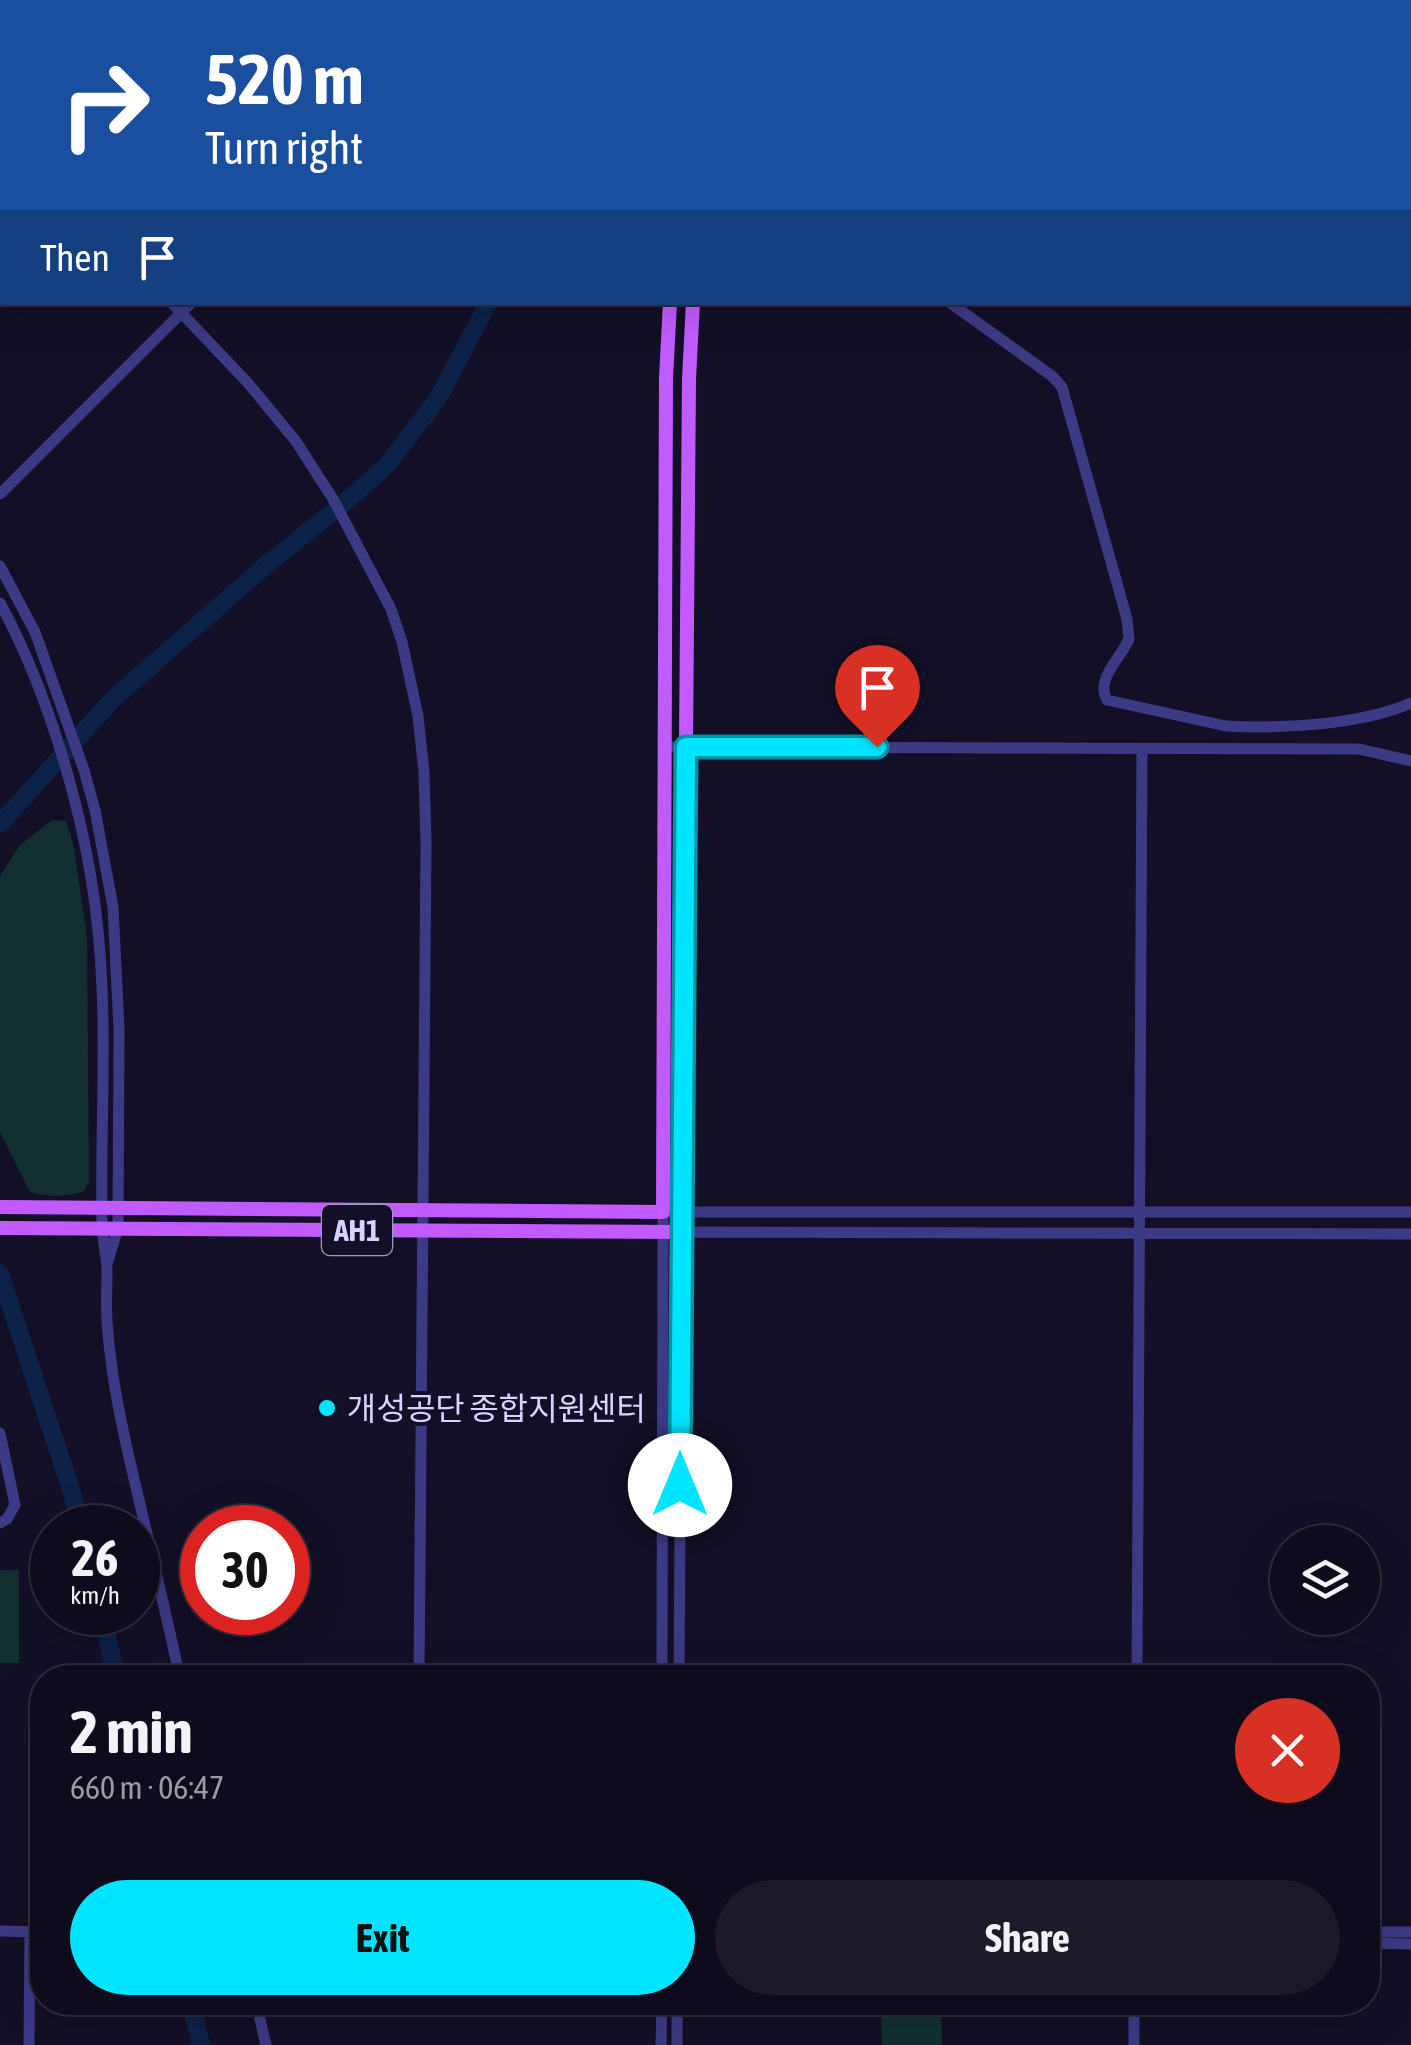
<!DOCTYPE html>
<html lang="en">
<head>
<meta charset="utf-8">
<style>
  :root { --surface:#0e0b1c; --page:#1c1929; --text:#f1f3f6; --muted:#9b9ba3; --line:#2e2b3b; --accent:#00e5ff }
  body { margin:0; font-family:"Asap Condensed","Noto Sans KR",sans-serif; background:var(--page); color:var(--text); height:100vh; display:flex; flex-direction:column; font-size:38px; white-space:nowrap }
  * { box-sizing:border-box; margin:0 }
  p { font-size:32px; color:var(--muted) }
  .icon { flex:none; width:55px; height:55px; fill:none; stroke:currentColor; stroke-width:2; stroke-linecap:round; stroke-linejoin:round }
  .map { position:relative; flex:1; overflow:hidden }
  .sheet { position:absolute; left:30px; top:1665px; width:1350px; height:350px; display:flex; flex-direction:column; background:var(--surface); border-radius:40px; box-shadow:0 10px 40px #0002,0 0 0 2px var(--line) }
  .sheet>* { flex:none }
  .guide { position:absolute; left:0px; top:0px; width:1412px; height:305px; box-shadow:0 10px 40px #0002,0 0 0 2px var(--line); background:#1a4fa0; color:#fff; overflow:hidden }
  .fabs { position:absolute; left:1270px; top:1525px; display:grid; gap:20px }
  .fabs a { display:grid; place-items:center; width:110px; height:110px; border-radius:50%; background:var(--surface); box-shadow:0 10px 40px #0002,0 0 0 2px var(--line); font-size:50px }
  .speed { position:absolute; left:30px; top:1505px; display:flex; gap:20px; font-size:50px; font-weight:700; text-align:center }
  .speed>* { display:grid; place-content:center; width:130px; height:130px; border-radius:50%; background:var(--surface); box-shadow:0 10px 40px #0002,0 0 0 2px var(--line); line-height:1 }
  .speed small { font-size:25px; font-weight:400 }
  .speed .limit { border:15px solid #d22; background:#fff; color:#111 }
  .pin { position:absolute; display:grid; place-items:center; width:85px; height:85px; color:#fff; margin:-102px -42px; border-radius:50% 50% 50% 0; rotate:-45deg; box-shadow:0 0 10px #0007 }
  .pin .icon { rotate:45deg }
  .me { position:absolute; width:110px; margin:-55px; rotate:0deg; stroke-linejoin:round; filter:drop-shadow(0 0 8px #0008) }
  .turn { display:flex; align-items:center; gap:35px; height:210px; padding:0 40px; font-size:45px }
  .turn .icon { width:130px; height:130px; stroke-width:2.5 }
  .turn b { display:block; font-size:70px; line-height:85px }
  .then { display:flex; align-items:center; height:95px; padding:0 40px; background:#0003; gap:20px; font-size:38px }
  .round { display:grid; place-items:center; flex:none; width:105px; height:105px; border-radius:52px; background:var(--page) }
  .head { display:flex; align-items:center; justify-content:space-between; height:170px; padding:0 40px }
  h1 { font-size:60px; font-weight:700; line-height:75px }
  .button { display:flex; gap:20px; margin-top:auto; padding:20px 40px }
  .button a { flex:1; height:115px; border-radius:60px; background:var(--accent); color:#111; font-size:40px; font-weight:700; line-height:115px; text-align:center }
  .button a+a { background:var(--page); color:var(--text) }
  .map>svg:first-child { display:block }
</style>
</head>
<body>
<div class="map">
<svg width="1411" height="2045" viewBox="0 0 1411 2045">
  <rect width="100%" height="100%" fill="#130f26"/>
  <path fill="#12302f" d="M52 820 66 821 73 843 87 936 89 1181 84 1191C69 1197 46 1197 30 1192L0 1132V876L20 845Z
    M0 1570H19V1663H0Z
    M881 2003H941L942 2045H882Z"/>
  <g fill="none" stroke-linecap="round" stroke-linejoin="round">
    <path stroke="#0c2248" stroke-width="18" d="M650 2 652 0
      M0 824 113 699 265 566 356 493 387 465 437 400 489 302
      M0 1273 73 1496 80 1528
      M101 1612 117 1678
      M191 2002 201 2045"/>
    <path stroke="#3d3a85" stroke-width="11" d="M235 0 238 2
      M1008 0V2
      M1185 0 1193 2
      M434 2 435 0
      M1091 2 1092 0
      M0 139 2 141
      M1410 261H1411
      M171 302 248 383 295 440 333 499 391 609 402 642 418 716 424 772 426 844 419 1678
      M949 302 1052 376 1062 387 1127 619 1129 639C1121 658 1095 679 1107 700L1226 726C1283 729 1359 725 1411 703
      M0 494 192 302
      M0 566 35 632 84 770 95 810 113 907 119 1028 118 1228 108 1261
      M0 603C48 691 84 813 96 913 109 1016 100 1120 102 1223 102 1238 106 1253 107 1268 107 1286 106 1304 107 1321 111 1382 125 1441 139 1500 153 1559 167 1618 180 1678
      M665 747 1359 749 1411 761
      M0 1433 15 1505 7 1519 0 1523
      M662 1678 663 1212H1411
      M679 1678 682 1232 1411 1234
      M1137 1678 1142 749
      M0 1931 42 1932
      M1368 1932H1411
      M1368 1943 1411 1944
      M256 2002 266 2045
      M29 2045 30 1931
      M661 2045 662 2002
      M677 2045V2002
      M1134 2045V2002"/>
    <path stroke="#c25bff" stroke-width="14" d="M740 2 741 0
      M764 2 765 0
      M0 1207 663 1212 666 378 670 302
      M0 1228 682 1232 689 379 693 302"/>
  </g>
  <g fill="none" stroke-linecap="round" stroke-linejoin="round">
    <defs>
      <path id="route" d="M680 1485 686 747H877"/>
    </defs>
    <use href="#route" stroke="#0095a6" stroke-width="25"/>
    <use href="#route" stroke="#00e5ff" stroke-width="18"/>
  </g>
  <circle fill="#00e5ff" stroke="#130f26" stroke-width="4" cx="327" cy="1408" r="10"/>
  <g text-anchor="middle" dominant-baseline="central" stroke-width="8" stroke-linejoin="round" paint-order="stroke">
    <rect fill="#130f26" stroke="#9e99be" stroke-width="2.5" x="322" y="1205" width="70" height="50" rx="8"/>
    <g font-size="30" font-weight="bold" fill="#d9d4ff">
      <text x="357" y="1230">AH1</text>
    </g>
    <g font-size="32" fill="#d9d4ff" stroke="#130f26" text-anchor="start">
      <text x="347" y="1408">개성공단 종합지원센터</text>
    </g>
  </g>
</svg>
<div class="fabs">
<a><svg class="icon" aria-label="layers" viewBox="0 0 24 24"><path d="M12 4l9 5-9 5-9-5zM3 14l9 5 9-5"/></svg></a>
</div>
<div class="speed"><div>26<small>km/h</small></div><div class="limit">30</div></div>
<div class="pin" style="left:877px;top:747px;background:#d93025"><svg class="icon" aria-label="arrive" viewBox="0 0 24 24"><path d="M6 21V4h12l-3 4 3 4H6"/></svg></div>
<svg class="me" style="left:680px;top:1485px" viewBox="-20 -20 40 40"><circle r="19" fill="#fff"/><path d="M0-13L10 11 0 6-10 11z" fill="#00e5ff"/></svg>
<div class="guide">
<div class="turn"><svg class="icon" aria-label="right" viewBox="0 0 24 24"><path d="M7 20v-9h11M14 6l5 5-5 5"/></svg><div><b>520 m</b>Turn right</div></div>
<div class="then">Then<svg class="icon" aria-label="arrive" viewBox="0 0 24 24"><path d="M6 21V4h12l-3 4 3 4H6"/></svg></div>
</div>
<section class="sheet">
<div class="head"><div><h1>2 min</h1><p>660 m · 06:47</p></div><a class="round" style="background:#d93025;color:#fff"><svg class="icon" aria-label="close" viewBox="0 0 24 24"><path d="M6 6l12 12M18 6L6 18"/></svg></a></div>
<div class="button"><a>Exit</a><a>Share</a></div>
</section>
</div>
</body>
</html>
